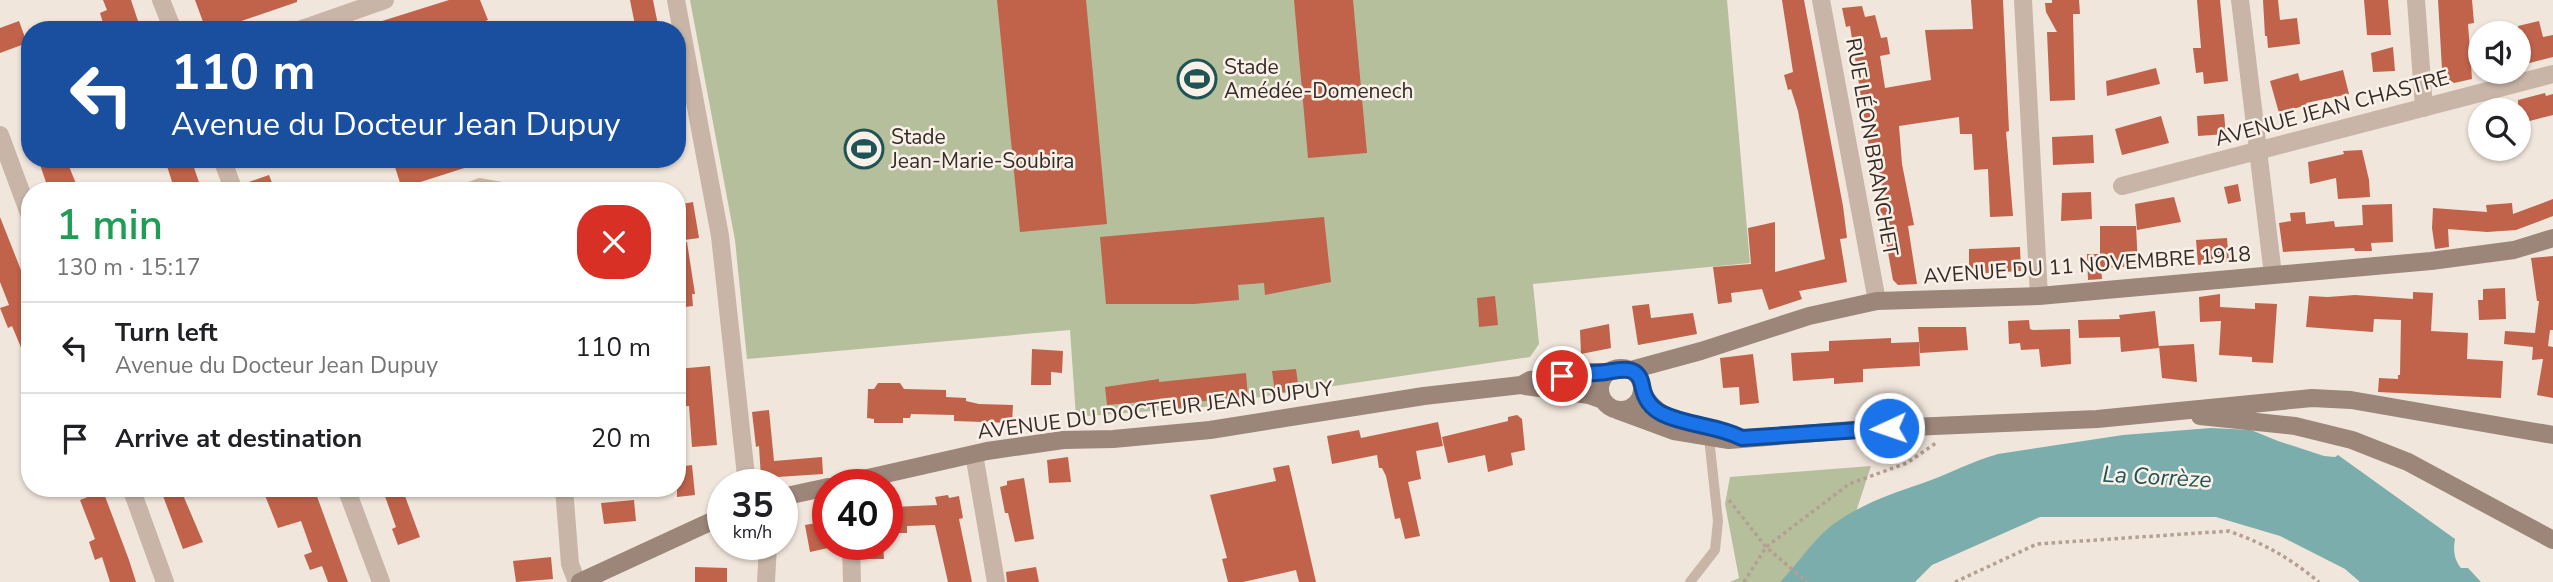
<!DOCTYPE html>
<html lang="en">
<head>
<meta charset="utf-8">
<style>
  :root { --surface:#fff; --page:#f2f2f2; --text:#202124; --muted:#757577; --line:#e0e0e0 }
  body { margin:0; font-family:"Nunito Sans",sans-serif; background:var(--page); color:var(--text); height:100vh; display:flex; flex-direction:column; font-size:26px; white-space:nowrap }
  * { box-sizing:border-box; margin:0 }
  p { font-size:23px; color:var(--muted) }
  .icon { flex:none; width:38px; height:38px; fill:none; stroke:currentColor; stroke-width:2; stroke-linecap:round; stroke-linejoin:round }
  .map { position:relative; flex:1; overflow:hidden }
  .panel { position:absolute; left:21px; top:182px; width:665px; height:315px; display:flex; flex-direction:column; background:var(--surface); border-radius:28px; box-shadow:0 2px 5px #0004 }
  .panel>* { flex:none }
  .banner { position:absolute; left:21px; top:21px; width:665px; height:147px; border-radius:28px; box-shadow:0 2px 5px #0004; background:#1a4fa0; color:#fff; overflow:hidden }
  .controls { position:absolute; left:2468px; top:21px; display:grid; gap:14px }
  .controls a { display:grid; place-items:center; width:63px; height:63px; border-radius:50%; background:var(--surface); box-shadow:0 2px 5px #0004; font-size:35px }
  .speed { position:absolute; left:707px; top:469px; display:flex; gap:14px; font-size:35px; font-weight:700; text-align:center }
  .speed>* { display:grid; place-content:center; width:91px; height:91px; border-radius:50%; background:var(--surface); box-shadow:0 2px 5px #0004; line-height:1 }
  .speed small { font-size:18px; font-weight:400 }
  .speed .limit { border:10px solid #d22; background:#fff; color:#111 }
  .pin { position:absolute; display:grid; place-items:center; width:60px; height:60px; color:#fff; margin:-30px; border:4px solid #fff; border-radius:50%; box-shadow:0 2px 7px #0007 }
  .me { position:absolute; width:77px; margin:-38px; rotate:267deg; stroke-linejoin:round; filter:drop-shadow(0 0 5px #0008) }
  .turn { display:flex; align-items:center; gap:24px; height:147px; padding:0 35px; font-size:32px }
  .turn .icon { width:91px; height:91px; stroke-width:2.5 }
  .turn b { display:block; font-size:49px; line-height:60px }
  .round { display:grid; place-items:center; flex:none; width:74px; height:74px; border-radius:28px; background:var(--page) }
  .headline { display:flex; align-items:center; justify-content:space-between; height:119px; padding:0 35px }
  h1 { font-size:42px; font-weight:600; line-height:52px; color:#1e9e55 }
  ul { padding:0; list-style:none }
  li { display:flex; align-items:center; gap:21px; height:91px; padding:0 35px; border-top:2px solid var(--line) }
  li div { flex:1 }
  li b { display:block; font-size:26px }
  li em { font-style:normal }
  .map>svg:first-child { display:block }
</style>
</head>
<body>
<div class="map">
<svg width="2553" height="582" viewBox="0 0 2553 582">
  <rect width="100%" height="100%" fill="#f1e6dc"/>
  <path fill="#b5bf9c" d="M690 0H1727L1750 263 1533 284 1539 344 1530 357 1254 398 1216 406 1076 417 1070 330 747 359 735 240Z
    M1871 466 1833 582H1730L1739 578 1725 504 1730 477Z"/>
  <path fill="#7cadad" d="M2211 428 2251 430 2278 441 2324 456 2335 457 2338 455 2455 539C2453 550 2454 559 2461 568H2468L2481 582H2360L2345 569 2280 536 2216 517H2040L1932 565 1915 582H1780C1798 564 1811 542 1831 526 1859 505 1890 494 1923 483 1949 474 1972 461 1998 454L2123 435Z"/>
  <path fill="#c1624a" d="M103 0H131L141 30H119L116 21 104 26 100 13 107 10Z
    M195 0H297V2L215 30H206Z
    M449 0H480L488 20 460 30H363V27Z
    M630 0H653L659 30H636Z
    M997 0H1086L1107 224 1020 232Z
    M1294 0H1353L1367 153 1308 158Z
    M1782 0H1804L1843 206 1847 238 1840 239 1847 282 1799 291 1802 299 1769 310 1762 289 1731 293 1732 302 1718 304 1713 267 1751 264 1748 228 1775 222V272L1825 259 1798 111 1791 89 1788 90 1784 75 1793 72Z
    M1971 0H2003L2009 131 2006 132 2013 216 1990 217 1988 169 1974 170 1972 134H1960L1959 117 1899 126 1902 164 1914 225 1908 226 1917 284 1898 285 1893 280 1879 203 1885 202 1878 167 1872 168 1850 26 1846 27 1842 8 1862 6 1865 17 1875 15 1881 38 1887 37 1890 54 1880 56 1885 88 1931 80 1925 30 1973 29Z
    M2052 0H2079L2080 14H2073L2075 100 2050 101 2047 32H2057L2046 12 2045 3H2052Z
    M2197 0H2220L2228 81 2204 84 2203 72 2196 73 2193 48H2201Z
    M2263 0H2278L2280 20 2297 18 2300 44 2268 48 2267 36H2265Z
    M2364 0H2388L2391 35H2367Z
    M2438 0H2472L2474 23 2468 24 2472 79 2454 83 2448 79 2447 69H2442Z
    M19 21 27 43 0 53V28Z
    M2539 21 2543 37 2553 35V57L2518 66V26Z
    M2393 47 2395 71 2373 72 2371 53Z
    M2156 68 2160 84 2107 96 2106 81Z
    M2343 70 2349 94 2306 103 2307 105 2279 113 2270 81 2298 73 2300 81Z
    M2545 93 2546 96 2553 94V115L2518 124V100Z
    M2224 114 2226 134 2198 136 2197 116Z
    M2161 116 2169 143 2122 155 2115 129Z
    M2093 135 2094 163 2053 165 2052 137Z
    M2362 150 2369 180 2370 197 2338 199 2336 178 2310 184 2308 162 2344 154 2343 151Z
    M38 159H66L79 191H49Z
    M167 159H191L202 191H175L166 163 168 162Z
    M416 159H482L483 162 408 186V184L401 186 395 167Z
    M269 175 274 188 266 191H245L243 184Z
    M2238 184 2241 201 2228 204 2224 187Z
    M2091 192 2092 219 2061 221 2062 193Z
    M2174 197 2181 222 2137 230 2135 204Z
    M2553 199V216L2516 230 2487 232 2448 229 2449 247 2435 249 2432 228 2433 208 2487 212 2486 205 2512 203 2513 214Z
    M693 202 699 238 677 241V205Z
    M2392 204 2393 242 2371 243 2372 251H2355L2354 248 2283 252 2279 223 2291 221 2290 213 2305 212 2306 224 2334 221 2335 227 2363 225 2362 205Z
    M0 217 30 293V369L12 326 8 328 0 308 9 305 0 282Z
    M1324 217 1331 282 1265 295 1264 283 1238 285 1239 300 1194 304H1106L1100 237Z
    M2100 226H2136L2138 266 2101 268 2102 279 2088 280 2087 254H2100Z
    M2227 238 2229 261 2198 265 2196 240Z
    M677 242H687L695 294H692L693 306 677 308Z
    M2020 247 2021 271 1969 274V249Z
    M2553 256V330H2550L2548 346 2553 347V398L2537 395 2543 359 2532 360 2533 347 2504 344 2505 331 2535 333 2539 301H2537L2531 258Z
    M2505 288 2506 319 2479 320 2478 300H2483V289Z
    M2413 292 2433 293 2431 331 2468 333 2467 359 2503 361 2501 398 2378 392 2379 378 2398 379V375H2400L2401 320 2374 319 2373 332 2306 327 2309 296 2328 297 2355 295 2413 299Z
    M2220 294V307L2255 309V303L2277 304 2273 363 2252 362V357L2219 355 2221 321 2200 322 2199 297Z
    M1495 296 1498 325 1479 327 1477 298Z
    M1649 304 1651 318 1693 313 1697 334 1638 345 1632 306Z
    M2155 311 2159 348 2121 352 2120 337 2079 338 2078 320 2120 319 2119 315Z
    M2029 320 2030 329 2033 330 2070 329 2071 364 2041 367 2039 349 2021 350 2020 343 2009 344 2008 321Z
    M1609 324 1611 348 1581 354 1580 330Z
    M1918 327H1966L1968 350 1920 353Z
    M1891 338V343L1919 342 1920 366 1863 369V382L1834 384V378L1793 381 1791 353 1829 351V341Z
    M2194 344 2197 382 2162 378 2159 346Z
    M1032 349 1063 351 1062 373 1051 372V385H1031Z
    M1753 354 1759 403 1740 405 1739 387 1723 388 1720 358Z
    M710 366 717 445 692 447 689 406 677 407V369Z
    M1296 369 1299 391 1275 393 1272 371Z
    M1246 373 1248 397 1183 403 1184 408 1168 409 1165 400 1107 405 1105 387 1159 379V382Z
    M878 383H900L904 389 946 390V397L966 398V401L979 404 1013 405 1012 423 954 421V415L911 414 910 418H903V423H874V419L867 418 868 389H874Z
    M769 410 774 461 822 457 823 474 761 478 759 446 756 447 752 412Z
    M1517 415 1522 419 1525 450 1511 453 1513 465 1488 472 1485 455 1448 463 1442 437 1508 421V417Z
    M1438 422 1443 446 1416 451 1421 479 1408 482 1420 536 1405 539 1400 518 1395 519 1386 476 1382 468H1379L1377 455 1332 464 1327 436 1359 430 1361 438Z
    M1068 457 1071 482 1049 483 1047 460Z
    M692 465 695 495 677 497V467Z
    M1289 465 1316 582H1299L1296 570 1243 582H1228L1222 559 1227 558 1210 495 1276 481 1273 468Z
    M1024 478 1034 539 1015 542 1008 513H1005L1000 487 1007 485V481Z
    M160 488H180L203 542 183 549Z
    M262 488H314L348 582H328L322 566 310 570 304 555 312 552 301 521 278 528Z
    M382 488H402L420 537 398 545 392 529 396 527Z
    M103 491 129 560 136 582H110L102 557 95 560 89 542 95 539 80 500Z
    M948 495 949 498 959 496 963 518 959 519 972 582H948L935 525 907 526V533H894L893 507 937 505 935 497Z
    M634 500 636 521 604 524 601 503Z
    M828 521V548L810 552 805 525Z
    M862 544H883L884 559H863Z
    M551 557 553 579 516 582 513 561Z
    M695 567 727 568V582H695Z
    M1036 567 1039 582H1007L1006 572Z"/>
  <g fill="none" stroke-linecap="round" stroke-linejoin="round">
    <path stroke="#b49f92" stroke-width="3.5" stroke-dasharray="3.5 3.5" stroke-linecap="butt" d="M1729 500 1766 547 1807 582
      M1744 582 1766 547 1849 484 1907 463 1936 443
      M1955 582 2037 544 2229 531C2267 545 2288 557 2319 582"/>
    <path stroke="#c8b5a8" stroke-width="10" d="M1690 582 1715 550 1718 521 1709 438"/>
    <path stroke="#c8b5a8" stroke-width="18" d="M161 0 173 30
      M676 0 720 236 747 485
      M1821 0 1877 301
      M2023 0 2039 296
      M2240 0 2273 275
      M2416 0 2424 108
      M299 30 385 0
      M0 135 30 216
      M222 159 234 191
      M2122 186 2553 74
      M470 191 480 187 502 191
      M974 454 996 582
      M131 488 165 582
      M346 488 381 582
      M564 488 570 564 577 582
      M851 544 852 582
      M766 582 768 544"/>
    <path stroke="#9c8579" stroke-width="18" d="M1600 389a21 21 0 1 1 42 0a21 21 0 1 1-42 0Z
      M1631 370 1701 351 1809 316 1877 301 2039 296 2431 261 2514 250 2553 238
      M1525 386 1589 395 1603 400
      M1642 392C1656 416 1672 419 1699 425
      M1617 410 1674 431 1729 440 1865 429 2097 419 2312 398 2351 400 2553 435
      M2200 416 2295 426 2352 440 2408 462 2553 540
      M837 485 987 451 1063 440 1113 439 1210 430 1424 396 1521 385 1530 380 1588 372H1609
      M782 497 828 487
      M580 582 723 516"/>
  </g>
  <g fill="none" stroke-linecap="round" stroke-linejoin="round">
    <defs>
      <path id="route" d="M1562 376C1577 373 1592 374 1606 372 1620 370 1638 364 1642 385 1644 398 1650 408 1663 414 1688 426 1717 425 1742 438L1889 428"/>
    </defs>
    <use href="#route" stroke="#114b97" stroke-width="18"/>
    <use href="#route" stroke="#1a73e8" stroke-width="12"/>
  </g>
  <defs>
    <symbol id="stadium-ring" viewBox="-11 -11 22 22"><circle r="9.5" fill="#f9f0e8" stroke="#1f5455" stroke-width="1.5"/><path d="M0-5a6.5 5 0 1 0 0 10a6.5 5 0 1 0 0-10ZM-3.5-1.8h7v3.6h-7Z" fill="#1f5455"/></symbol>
  </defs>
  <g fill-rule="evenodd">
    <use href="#stadium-ring" x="1175" y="57" width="44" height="44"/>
    <use href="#stadium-ring" x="842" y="127" width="44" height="44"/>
  </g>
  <g text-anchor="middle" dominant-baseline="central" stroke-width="5" stroke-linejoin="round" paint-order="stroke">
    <g font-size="21" fill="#352c28" stroke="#f9f0e8" text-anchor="start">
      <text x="1224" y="67">Stade<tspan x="1224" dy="24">Amédée-Domenech</tspan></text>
      <text x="891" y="137">Stade<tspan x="891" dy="24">Jean-Marie-Soubira</tspan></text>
    </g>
    <g font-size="21" fill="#352c28" stroke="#f9f0e8">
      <text transform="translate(2332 108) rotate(-15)">AVENUE JEAN CHASTRE</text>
      <text transform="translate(1872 147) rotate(80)">RUE LÉON BRANCHET</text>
      <text transform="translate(2087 265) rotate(-4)">AVENUE DU 11 NOVEMBRE 1918</text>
      <text transform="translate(1155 410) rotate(-7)">AVENUE DU DOCTEUR JEAN DUPUY</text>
    </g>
    <g font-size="23" font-style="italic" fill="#1f5455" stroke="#f9f0e8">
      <text transform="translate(2157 477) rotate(3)">La Corrèze</text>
    </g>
  </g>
</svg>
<div class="controls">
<a><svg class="icon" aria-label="sound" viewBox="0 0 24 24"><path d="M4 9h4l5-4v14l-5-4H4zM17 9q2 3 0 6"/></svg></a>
<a><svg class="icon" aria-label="search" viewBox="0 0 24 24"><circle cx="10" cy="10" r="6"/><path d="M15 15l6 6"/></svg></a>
</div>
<div class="speed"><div>35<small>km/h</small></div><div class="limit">40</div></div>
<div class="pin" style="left:1562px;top:376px;background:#d93025"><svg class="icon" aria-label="arrive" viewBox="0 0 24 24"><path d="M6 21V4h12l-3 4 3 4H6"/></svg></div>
<svg class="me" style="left:1889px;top:428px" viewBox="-20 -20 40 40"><circle r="17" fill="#1a73e8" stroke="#fff" stroke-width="3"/><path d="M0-11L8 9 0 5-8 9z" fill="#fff"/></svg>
<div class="banner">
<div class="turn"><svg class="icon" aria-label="left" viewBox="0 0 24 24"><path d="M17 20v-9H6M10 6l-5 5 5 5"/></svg><div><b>110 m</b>Avenue du Docteur Jean Dupuy</div></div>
</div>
<section class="panel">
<div class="headline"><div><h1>1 min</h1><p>130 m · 15:17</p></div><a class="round" style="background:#d93025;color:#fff"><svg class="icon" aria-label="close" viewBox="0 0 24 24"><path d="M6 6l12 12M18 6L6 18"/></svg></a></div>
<ul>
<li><svg class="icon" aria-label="left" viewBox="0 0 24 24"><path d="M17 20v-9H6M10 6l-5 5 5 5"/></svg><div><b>Turn left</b><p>Avenue du Docteur Jean Dupuy</p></div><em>110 m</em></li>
<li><svg class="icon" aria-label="arrive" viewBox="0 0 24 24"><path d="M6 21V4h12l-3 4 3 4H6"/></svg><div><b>Arrive at destination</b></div><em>20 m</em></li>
</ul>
</section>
</div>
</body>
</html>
